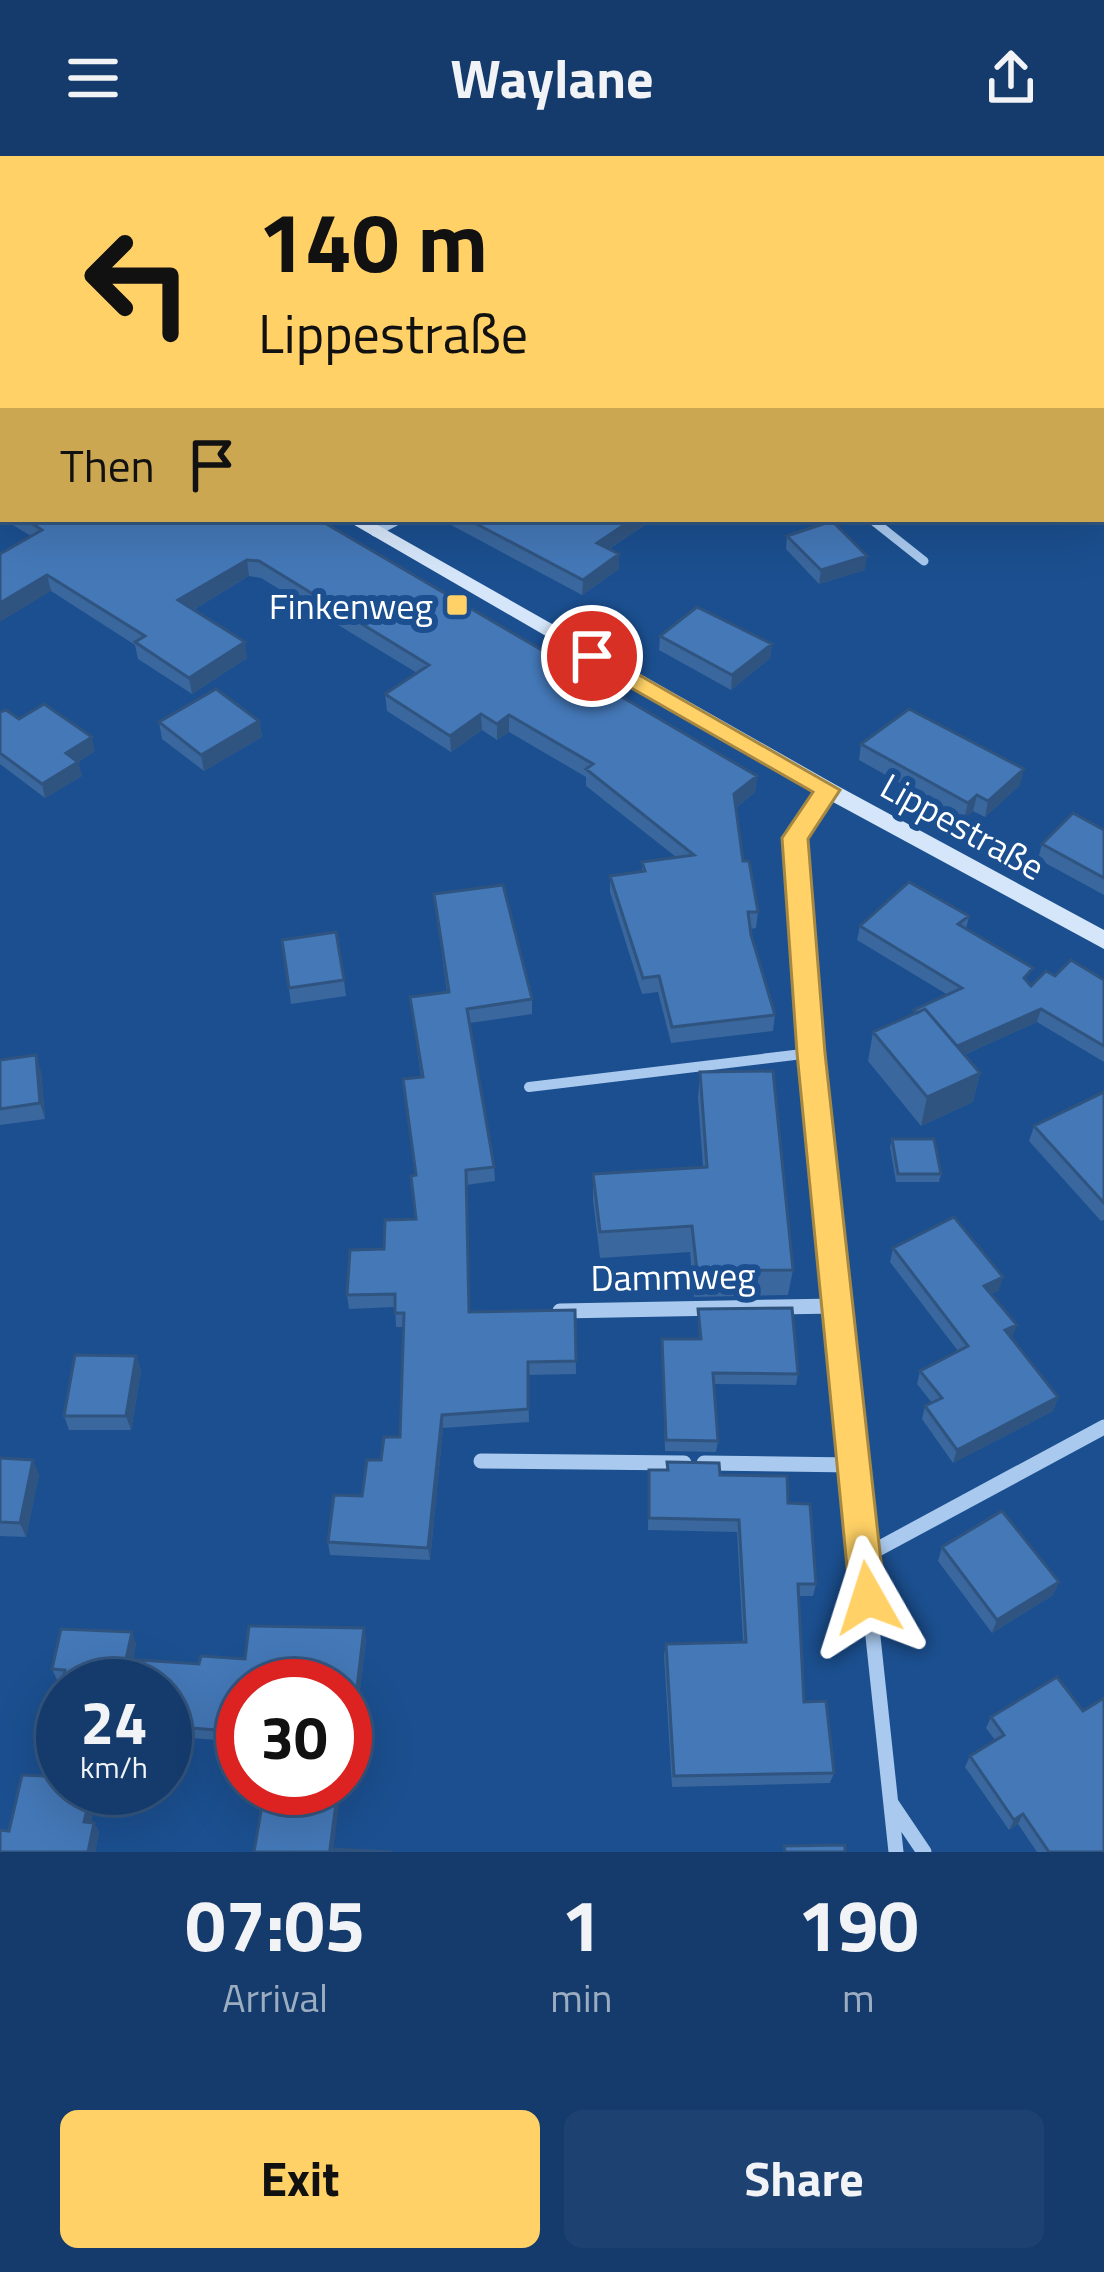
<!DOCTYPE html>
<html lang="en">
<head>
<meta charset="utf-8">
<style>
  :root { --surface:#143b6b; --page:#1d4271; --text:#f1f3f6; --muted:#9dadc1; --line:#33557e; --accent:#ffd166 }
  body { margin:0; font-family:"Titillium Web",sans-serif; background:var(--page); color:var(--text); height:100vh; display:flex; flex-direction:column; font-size:45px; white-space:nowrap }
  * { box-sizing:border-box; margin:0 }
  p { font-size:39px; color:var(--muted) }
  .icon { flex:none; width:66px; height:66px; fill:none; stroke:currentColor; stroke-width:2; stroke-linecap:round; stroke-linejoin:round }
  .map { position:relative; height:1696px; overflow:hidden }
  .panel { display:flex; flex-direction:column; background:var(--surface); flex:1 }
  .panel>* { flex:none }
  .top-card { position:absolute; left:0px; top:0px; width:1104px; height:366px; box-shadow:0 12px 48px #0002,0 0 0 3px var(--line); background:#ffd166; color:#111; overflow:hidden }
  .speed { position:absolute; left:36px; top:1503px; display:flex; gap:24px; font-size:60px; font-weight:700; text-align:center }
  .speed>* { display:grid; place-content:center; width:156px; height:156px; border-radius:50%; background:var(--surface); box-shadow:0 12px 48px #0002,0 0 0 3px var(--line); line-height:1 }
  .speed small { font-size:30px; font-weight:400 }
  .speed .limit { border:18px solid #d22; background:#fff; color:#111 }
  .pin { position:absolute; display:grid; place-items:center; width:102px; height:102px; color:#fff; margin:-51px; border:6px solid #fff; border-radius:50%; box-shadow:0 3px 12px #0007 }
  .me { position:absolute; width:132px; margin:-66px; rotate:354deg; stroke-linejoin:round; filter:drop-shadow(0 0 9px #0008) }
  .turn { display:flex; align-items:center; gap:42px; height:252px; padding:0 60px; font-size:54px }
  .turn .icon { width:156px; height:156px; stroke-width:2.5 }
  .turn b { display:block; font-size:84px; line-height:102px }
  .then { display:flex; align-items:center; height:114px; padding:0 60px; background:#0003; gap:24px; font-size:45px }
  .eta { display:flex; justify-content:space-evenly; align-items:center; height:204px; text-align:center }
  .eta b { font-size:72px; font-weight:700; line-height:84px }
  .cta { display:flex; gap:24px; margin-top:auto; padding:24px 60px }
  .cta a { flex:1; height:138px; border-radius:18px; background:var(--accent); color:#111; font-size:48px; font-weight:700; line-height:138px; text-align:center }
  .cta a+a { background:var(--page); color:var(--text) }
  header { display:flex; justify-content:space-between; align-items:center; height:156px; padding:0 60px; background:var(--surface); font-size:54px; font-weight:700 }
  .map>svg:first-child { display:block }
</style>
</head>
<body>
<header><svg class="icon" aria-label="menu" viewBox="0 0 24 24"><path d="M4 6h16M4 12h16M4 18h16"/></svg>Waylane<svg class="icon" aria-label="share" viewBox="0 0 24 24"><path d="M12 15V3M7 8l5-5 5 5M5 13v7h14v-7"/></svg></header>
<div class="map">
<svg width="1104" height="1696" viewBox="0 0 1104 1696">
  <rect width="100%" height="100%" fill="#1b4f8f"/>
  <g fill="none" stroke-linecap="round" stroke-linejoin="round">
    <path stroke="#a9c9ee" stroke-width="9" d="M871 363 924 405
      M375 376 400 363"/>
    <path stroke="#a9c9ee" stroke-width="10" d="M529 931 811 897
      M820 979 795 682 828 634"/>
    <path stroke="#a9c9ee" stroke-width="15" d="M819 976 896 1696
      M560 1155 837 1150
      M481 1305 684 1307
      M704 1307 854 1309
      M863 1401 1104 1271
      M891 1647 924 1696"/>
    <path fill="#d6e6fa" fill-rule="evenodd" d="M0 136 3 137V148L0 147Z
      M344 363H367L836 629 1104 774V793L820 639Z"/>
  </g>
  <path fill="#3a679d" d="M86 0H219L171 3H86Z
    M3 363H318L757 620 755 636 736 652 743 705 758 756 756 772 750 773 751 779 775 859 773 875 671 887 658 836 642 838 610 736V720L642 715V706L676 701 586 630V621L509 576 497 584 482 574 451 596 387 555 385 538 417 517 261 422 249 420 193 454 247 502 192 538 138 503 135 489 51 435 31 380Z
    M440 363H654L609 393 619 398V413L582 439Z
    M787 380 865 414 819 428 786 393Z
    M660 480 772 488 770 502 731 534 659 494Z
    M0 556 95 595 78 606 82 620 45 642 0 608Z
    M259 565 262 581 204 615 162 583 159 566Z
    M861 588 1020 629 985 661 973 655 964 663 859 604Z
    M1104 674V739L1038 703 1042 688Z
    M434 738 532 843V858L470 867 494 1011 495 1025 466 1029 470 1156 575 1154 576 1218 528 1219 529 1266 443 1272 430 1404 330 1399 328 1386 362 1340 381 1304 400 1281 403 1171H396L395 1151 349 1153 347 1139 384 1093 416 1063V1019L421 921 410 841 447 837Z
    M969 760 966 773 1031 830 1055 820 1104 824V906L1037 866 964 899 980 917 973 946 921 970 868 905 873 876 913 859 914 854 948 839 857 784 860 770Z
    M282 784 344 824 346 840 291 848Z
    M0 904 41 915 45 963 0 969Z
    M700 916 793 1114 788 1139 694 1141 690 1096 600 1102 593 1044V1018L703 1011 698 942Z
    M1104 936V1064L1101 1065 1029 985 1034 970Z
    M892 983 941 1018 939 1026H896L890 991Z
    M893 1092 999 1134 991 1138 1011 1183 1058 1241 1053 1255 953 1307 922 1263 925 1250 932 1247 917 1228 920 1215 958 1195 890 1106Z
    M698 1153 798 1218 796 1229 714 1228 718 1285 716 1296 665 1295 662 1183H699Z
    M136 1200 141 1215 131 1274H69L64 1260Z
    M0 1302 39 1318 26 1381 0 1380Z
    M667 1306 720 1319 788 1347 816 1428 813 1440H799L804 1546 834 1617 830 1627 672 1631 664 1499 666 1488 743 1486 737 1376 648 1374 649 1314H667Z
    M942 1391 1059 1426 1053 1439 992 1477 938 1405Z
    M364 1472 366 1483 353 1593 346 1592 345 1602V1530H243V1586L165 1580V1530H63V1632H99L91 1666 94 1667 99 1676 95 1696H0L9 1675 43 1620 63 1524H57L52 1513 136 1487 133 1504 199 1508 245 1503Z
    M991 1561 1104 1696H1037L1018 1668 1009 1674 965 1611 970 1600 995 1584 986 1572Z"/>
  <path fill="#305480" d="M3 257V274L0 275V258Z
    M633 363H654L597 401V387Z
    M619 398V413L582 439 583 424Z
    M867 400 865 414 819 428 821 414Z
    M247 404 249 420 181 461 178 444Z
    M47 419 51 435 0 466V447Z
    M245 486 247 502 192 538 189 522Z
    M772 488 770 502 731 534 732 519Z
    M481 558 482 574 451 596 450 580Z
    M509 559V576L497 584V568Z
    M259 565 262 581 204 615 201 599Z
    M92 581 95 595 78 606 82 620 45 642 42 628 66 597Z
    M1024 613 1020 629 985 661 988 645Z
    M757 620 755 636 732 655 734 638Z
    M977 639 973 655 964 663 968 647Z
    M1041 853 1037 866 946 907 949 893Z
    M36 899 41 915 45 963 40 947Z
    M980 917 973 946 921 970 927 941Z
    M1003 1121 999 1134 980 1144 984 1130Z
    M1017 1169 1012 1182 1001 1188 1005 1174Z
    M136 1200 141 1215 131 1274 126 1260Z
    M1058 1241 1053 1255 953 1307 957 1294Z
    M442 1259 443 1272 430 1404 428 1392Z
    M33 1304 39 1318 26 1381 20 1367Z
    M1059 1426 1053 1439 992 1477 997 1464Z
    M364 1472 366 1483 353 1593 351 1583Z
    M132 1476 136 1487 131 1514 126 1503Z
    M92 1632H99L89 1676 84 1666Z
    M338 1632H341L333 1696 330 1693Z
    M1023 1658 1018 1668 1009 1674 1014 1664Z
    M94 1667 99 1676 95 1696H88Z"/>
  <path fill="#4478b7" stroke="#305480" stroke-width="3" d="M246 0H429L431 3H247Z
    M492 0H797L801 3H481Z
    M0 203 3 205V257L0 258Z
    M25 363H318L757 620 734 638 743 705H749L758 756H748L751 779 775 859 672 871 659 820 643 822 610 720 645 715 642 706 694 699 586 613 593 608 509 559 497 568 481 558 450 580 385 538 429 509 259 405 247 404 178 444 245 486 189 522 135 486 145 480 47 419 0 447V398L42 374Z
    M467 363H633L597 387 619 398 583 424Z
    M832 365 867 400 821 414 787 380Z
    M697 451 772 488 732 519 660 480Z
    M216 533 259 565 201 599 159 566Z
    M44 548 92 581 66 597 78 606 42 628 0 597V556L6 554 19 563Z
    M909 553 1024 613 988 645 977 639 968 647 861 588Z
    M1073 657 1104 674V722L1042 688Z
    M909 726 969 760 958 768 1033 812 1024 822 1031 830 1046 815 1055 820 1071 804 1104 824V890L1041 853 957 890 925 853 917 857 914 854 962 832 860 770Z
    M503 729 532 843 467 853 494 1011 466 1014 469 1156 575 1154 576 1205 528 1206V1253L442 1259 428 1392 328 1386 334 1339 362 1340 367 1304H381L384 1281H400L404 1157H395V1138L347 1139 350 1094 384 1093 385 1064 416 1063 411 1020 416 1019 403 923 423 921 410 841 449 836 434 738Z
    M336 776 344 824 289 832 282 784Z
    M925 853 980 917 927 941 873 876Z
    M36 899 40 947 0 953V904Z
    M773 915 793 1114 697 1115 692 1070 600 1076 593 1018 707 1011 700 916Z
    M1104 936V1047L1034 970Z
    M892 983H934L941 1018H898Z
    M954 1061 1003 1121 984 1130 1017 1169 1005 1174 1058 1241 957 1294 925 1250 942 1242 920 1215 968 1190 893 1092Z
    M792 1152 798 1218 713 1217 718 1285 666 1284 662 1183H701L698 1153Z
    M75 1199 136 1200 126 1260H64Z
    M0 1302 33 1304 20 1367 0 1366Z
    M667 1306 719 1307 720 1319 787 1320 788 1347 810 1348 816 1428H798L804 1546 826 1545 834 1617 674 1620 666 1488 746 1486 739 1364 649 1362V1314H668Z
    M1002 1355 1059 1426 997 1464 942 1391Z
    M249 1470 364 1472 351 1583 345 1582V1530H243V1576L165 1570V1530H63V1632H92L84 1666 94 1667 88 1696H0V1674L9 1675 22 1619 43 1620 65 1514 52 1513 61 1473 132 1476 126 1503 199 1508 201 1500 245 1503Z
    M1057 1521 1083 1555 1104 1542V1696H1049L1023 1658 1014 1664 970 1600 1004 1579 991 1561Z
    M265 1632H338L330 1693 393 1696H254Z
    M845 1689V1696H785L784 1690Z"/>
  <path fill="#ffd166" stroke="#a68842" stroke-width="3" d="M592 492 840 634 808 683 825 897 885 1442 880 1453 868 1458 855 1453 850 1442 797 897 782 682 813 636 584 505 581 500Z"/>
  <rect fill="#ffd166" stroke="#1b4f8f" stroke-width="4.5" x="445" y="437" width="24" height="24" rx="6"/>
  <g text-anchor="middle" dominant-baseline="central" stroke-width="12" stroke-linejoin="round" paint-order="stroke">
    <g font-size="36" fill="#fff" stroke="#1b4f8f" text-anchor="end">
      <text x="433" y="449">Finkenweg</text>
    </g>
    <g font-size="36" fill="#fff" stroke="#1b4f8f">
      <text transform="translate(963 670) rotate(29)">Lippestraße</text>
      <text transform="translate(673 1120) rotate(-1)">Dammweg</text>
    </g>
  </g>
</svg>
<div class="speed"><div>24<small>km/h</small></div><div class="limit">30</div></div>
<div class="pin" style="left:592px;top:500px;background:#d93025"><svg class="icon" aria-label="arrive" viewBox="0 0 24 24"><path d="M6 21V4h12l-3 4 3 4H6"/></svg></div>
<svg class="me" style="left:868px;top:1442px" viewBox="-20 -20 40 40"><path d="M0-17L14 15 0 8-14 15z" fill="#ffd166" stroke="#fff" stroke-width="4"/></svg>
<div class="top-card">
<div class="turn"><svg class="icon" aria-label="left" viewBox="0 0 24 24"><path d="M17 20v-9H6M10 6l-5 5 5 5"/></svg><div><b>140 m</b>Lippestraße</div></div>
<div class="then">Then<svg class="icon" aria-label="arrive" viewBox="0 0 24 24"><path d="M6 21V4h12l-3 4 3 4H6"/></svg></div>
</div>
</div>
<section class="panel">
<div class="eta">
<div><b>07:05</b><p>Arrival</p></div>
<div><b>1</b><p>min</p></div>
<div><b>190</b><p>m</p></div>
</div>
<div class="cta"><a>Exit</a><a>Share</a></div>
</section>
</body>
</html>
